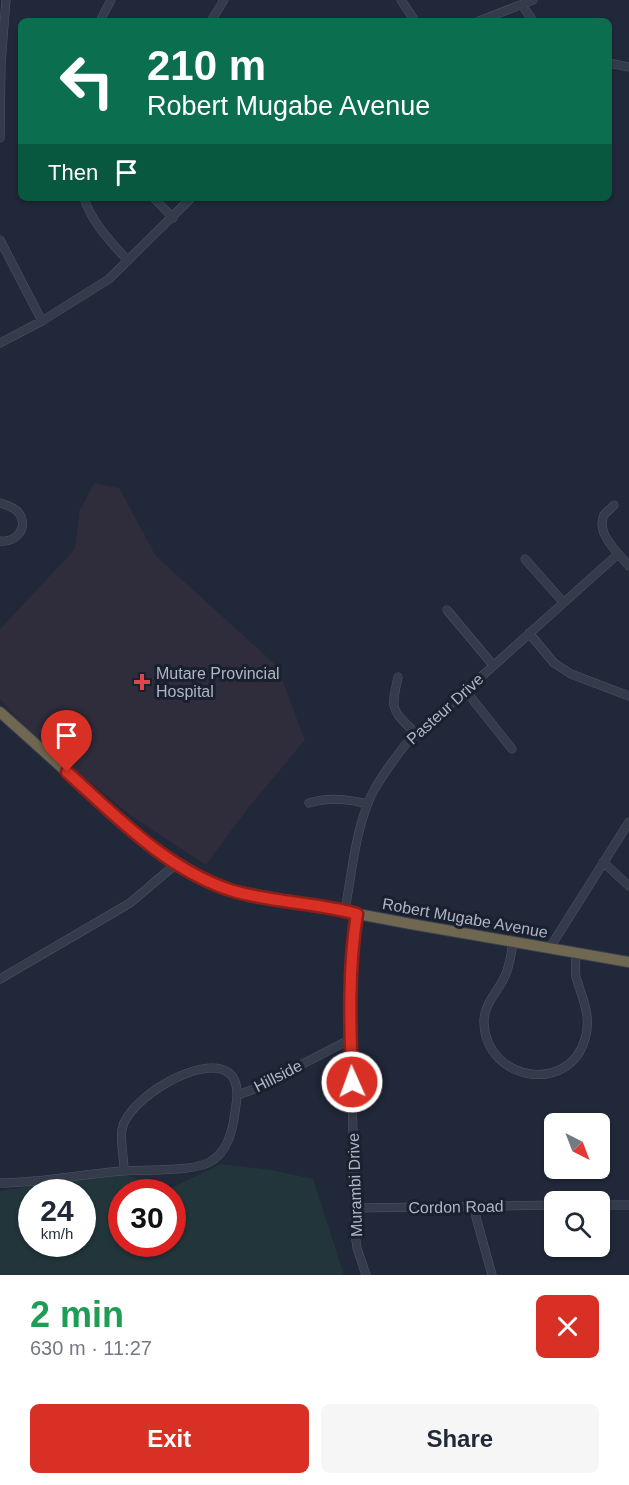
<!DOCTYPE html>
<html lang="en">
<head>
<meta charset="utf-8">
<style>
  :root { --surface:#fff; --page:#f6f6f7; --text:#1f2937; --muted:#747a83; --accent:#d93025 }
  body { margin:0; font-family:Helvetica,sans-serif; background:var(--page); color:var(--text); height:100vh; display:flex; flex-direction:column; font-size:22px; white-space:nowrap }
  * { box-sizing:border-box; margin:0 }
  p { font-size:20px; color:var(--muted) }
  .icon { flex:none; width:33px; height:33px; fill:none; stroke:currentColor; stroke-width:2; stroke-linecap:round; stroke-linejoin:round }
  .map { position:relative; height:1275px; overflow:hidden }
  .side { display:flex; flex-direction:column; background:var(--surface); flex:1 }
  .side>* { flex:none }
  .guide { position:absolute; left:18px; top:18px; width:594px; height:183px; border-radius:9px; box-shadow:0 2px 4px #0004; background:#0b6e4f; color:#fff; overflow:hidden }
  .needle { width:39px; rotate:138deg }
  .fabs { position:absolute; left:544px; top:1113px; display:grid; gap:12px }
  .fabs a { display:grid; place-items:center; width:66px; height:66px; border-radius:9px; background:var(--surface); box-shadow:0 2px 4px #0004; font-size:30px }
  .speed { position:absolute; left:18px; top:1179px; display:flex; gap:12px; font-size:30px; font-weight:700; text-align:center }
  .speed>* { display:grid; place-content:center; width:78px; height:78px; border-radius:50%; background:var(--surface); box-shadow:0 2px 4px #0004; line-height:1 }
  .speed small { font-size:15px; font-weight:400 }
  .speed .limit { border:9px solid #d22; background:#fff; color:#111 }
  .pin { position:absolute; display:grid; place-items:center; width:51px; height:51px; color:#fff; margin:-62px -26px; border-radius:50% 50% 50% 0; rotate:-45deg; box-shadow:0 0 6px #0007 }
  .pin .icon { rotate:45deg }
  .me { position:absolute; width:66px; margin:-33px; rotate:358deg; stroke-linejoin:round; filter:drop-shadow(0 0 4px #0008) }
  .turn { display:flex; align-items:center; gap:21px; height:126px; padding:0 30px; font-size:27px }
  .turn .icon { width:78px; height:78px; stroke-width:2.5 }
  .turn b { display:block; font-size:42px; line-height:51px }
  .then { display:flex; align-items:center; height:57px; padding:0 30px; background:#0003; gap:12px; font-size:22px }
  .round { display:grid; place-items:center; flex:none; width:63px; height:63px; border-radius:9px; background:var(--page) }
  .summary { display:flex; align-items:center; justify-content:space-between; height:102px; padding:0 30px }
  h1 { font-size:36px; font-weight:700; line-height:45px; color:#1e9e55 }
  .button { display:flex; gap:12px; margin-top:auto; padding:12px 30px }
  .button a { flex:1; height:69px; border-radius:9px; background:var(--accent); color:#fff; font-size:24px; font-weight:700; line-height:69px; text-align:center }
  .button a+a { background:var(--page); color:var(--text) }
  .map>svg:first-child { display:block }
</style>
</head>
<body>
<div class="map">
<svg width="629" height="1275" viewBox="0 0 629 1275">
  <rect width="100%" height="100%" fill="#202839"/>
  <path fill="#2f2c3b" d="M94 483 119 488 156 556 277 666 305 740 249 807 206 865 130 815 28 731 0 699V629L75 549 79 512Z"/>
  <path fill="#22353a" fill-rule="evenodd" d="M221 1164 271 1170 313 1179 344 1275H0V1191L117 1172 169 1189ZM32 1192H82V1244H32ZM122 1192H172V1244H122Z"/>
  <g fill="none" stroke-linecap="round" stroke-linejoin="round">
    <defs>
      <path id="minor" d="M401 0 415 21
        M522 5 533 21
        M100 21 111 0
        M211 21 224 0
        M479 21 533 0
        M609 63 629 67
        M0 138 1 64 6 0
        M84 198C92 223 111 242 128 261
        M154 198 173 218
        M0 240 42 321
        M0 343 42 321 109 279 191 198
        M0 503C6 505 14 507 18 512 30 527 16 543 0 541
        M614 505C612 508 606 512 604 515 595 533 619 554 629 566
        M525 559 563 602
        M447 610 493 665
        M529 633 554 663 571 674 629 696
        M398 677C390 712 392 709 416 734
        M465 690 512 749
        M309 803C329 797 347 799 368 804
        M603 862 629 886
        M345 910C352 873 355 831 371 796 380 777 393 761 405 745L618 554
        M357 914 353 936 351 1039 355 1233 357 1248 366 1275
        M513 942C511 954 510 967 504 978 497 993 483 1005 484 1023 486 1081 569 1095 585 1039 592 1016 582 998 576 977 575 969 576 961 576 954
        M549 949 629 822
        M0 979 130 903 176 864
        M238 1095 254 1089 351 1039
        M0 1183C41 1183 82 1174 123 1171 144 1169 196 1173 213 1160 228 1150 233 1129 235 1112 237 1100 240 1081 229 1073 202 1053 128 1099 122 1129 120 1141 124 1158 124 1170
        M600 1205H629
        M476 1206V1217L492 1275
        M356 1208 555 1205"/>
      <path id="highway" d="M0 712 127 826 159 852 203 878 231 890 411 924 629 962"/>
    </defs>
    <use href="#minor" stroke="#4f5564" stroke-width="9"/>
    <use href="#highway" stroke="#3c4251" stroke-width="12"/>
    <use href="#minor" stroke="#343b4a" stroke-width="8"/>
    <use href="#highway" stroke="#706751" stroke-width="10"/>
  </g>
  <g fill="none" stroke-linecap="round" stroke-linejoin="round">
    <defs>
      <path id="route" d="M67 772C117 817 165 868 230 890 271 903 315 902 357 914 348 968 350 1026 352 1082"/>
    </defs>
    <use href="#route" stroke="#8d1f18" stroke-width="15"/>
    <use href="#route" stroke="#d93025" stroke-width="10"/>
  </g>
  <path fill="#e0444e" stroke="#19202e" stroke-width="2" d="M139 673h6v6h6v6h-6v6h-6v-6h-6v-6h6z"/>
  <g text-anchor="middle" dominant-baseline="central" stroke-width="6" stroke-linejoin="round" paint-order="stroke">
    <g font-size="16" fill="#afb5c6" stroke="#19202e" text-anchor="start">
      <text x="156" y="673">Mutare Provincial<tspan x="156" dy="18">Hospital</tspan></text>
    </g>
    <g font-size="16" fill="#afb5c6" stroke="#19202e">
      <text transform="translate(445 709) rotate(-42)">Pasteur Drive</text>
      <text transform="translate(465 918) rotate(10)">Robert Mugabe Avenue</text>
      <text transform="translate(278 1076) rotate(-27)">Hillside</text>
      <text transform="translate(355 1185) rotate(-92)">Murambi Drive</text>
      <text transform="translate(456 1207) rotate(-1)">Cordon Road</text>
    </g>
  </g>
</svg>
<div class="fabs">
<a><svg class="needle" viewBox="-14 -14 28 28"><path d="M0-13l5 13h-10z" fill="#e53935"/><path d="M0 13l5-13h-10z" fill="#747a83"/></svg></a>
<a><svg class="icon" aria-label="search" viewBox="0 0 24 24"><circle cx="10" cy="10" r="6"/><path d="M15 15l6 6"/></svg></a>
</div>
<div class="speed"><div>24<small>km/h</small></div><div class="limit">30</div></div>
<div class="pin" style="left:67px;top:772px;background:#d93025"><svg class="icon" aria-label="arrive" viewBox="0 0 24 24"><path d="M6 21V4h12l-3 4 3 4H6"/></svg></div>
<svg class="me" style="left:352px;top:1082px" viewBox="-20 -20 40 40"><circle r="17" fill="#d93025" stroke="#fff" stroke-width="3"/><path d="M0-11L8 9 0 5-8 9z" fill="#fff"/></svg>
<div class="guide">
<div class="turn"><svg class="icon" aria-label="left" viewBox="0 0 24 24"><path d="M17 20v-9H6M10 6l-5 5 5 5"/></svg><div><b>210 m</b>Robert Mugabe Avenue</div></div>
<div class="then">Then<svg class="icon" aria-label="arrive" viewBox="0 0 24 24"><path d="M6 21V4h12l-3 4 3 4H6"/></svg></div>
</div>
</div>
<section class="side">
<div class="summary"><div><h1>2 min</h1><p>630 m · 11:27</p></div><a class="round" style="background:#d93025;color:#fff"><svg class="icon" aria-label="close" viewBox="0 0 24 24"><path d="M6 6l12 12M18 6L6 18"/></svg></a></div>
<div class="button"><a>Exit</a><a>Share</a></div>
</section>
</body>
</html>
